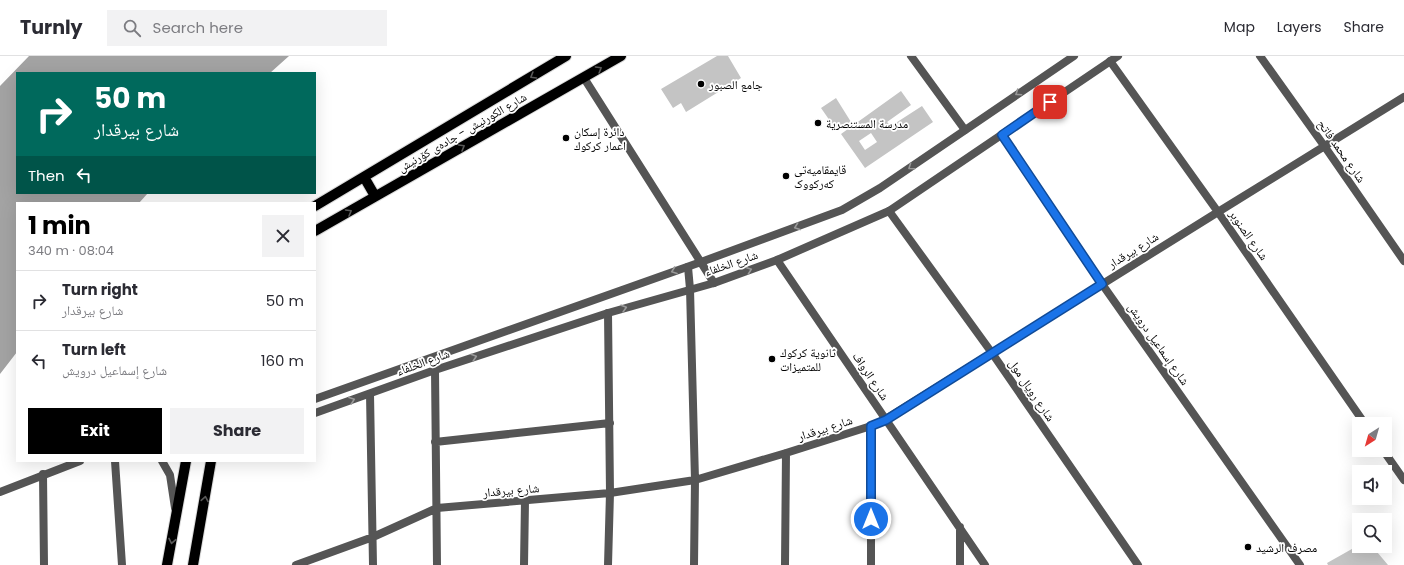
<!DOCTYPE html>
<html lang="en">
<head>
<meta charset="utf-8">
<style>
  :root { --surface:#fff; --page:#f2f2f3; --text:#2b2b33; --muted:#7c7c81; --line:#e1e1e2; --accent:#000 }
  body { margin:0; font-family:Poppins,"Noto Naskh Arabic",sans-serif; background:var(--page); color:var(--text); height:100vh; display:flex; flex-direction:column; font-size:15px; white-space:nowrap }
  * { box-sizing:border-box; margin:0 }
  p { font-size:13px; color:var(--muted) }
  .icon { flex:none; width:22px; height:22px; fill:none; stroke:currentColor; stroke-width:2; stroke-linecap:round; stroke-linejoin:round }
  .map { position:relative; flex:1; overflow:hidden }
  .side { position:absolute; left:16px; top:146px; width:300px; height:260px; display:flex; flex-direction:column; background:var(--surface); border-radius:0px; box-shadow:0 4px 16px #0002 }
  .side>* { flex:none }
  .banner { position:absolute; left:16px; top:16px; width:300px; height:122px; border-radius:0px; box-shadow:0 4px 16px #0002; background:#00695c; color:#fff; overflow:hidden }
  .needle { width:26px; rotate:217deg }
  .controls { position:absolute; left:1352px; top:361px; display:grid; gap:8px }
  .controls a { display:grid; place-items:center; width:40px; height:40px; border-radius:0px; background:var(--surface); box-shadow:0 4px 16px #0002; font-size:20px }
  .pin { position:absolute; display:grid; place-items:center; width:34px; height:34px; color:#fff; margin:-17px; border-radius:8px; box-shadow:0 2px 6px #0006 }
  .me { position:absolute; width:44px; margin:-22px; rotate:0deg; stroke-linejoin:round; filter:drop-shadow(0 0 3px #0008) }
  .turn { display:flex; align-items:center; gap:14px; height:84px; padding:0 12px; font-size:18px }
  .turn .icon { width:52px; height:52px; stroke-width:2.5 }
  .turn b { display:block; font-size:28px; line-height:34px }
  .then { display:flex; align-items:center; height:38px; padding:0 12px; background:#0003; gap:8px; font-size:15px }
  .round { display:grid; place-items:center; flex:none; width:42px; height:42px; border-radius:0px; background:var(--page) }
  .overview { display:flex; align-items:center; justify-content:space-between; height:68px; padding:0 12px }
  h1 { font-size:24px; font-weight:700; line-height:30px; color:var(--accent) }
  .primary-button { display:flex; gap:8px; margin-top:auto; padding:8px 12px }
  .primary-button a { flex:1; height:46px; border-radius:0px; background:var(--accent); color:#fff; font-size:16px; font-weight:700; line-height:46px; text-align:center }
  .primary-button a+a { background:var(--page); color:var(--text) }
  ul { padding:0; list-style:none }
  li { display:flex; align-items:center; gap:12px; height:60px; padding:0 12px; border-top:1px solid var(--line) }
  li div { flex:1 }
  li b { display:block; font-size:15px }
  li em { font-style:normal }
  header { display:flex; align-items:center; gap:24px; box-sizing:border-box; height:56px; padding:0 20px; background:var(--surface); border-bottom:1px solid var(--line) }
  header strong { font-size:19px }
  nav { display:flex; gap:22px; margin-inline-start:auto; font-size:14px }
  .search { width:280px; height:36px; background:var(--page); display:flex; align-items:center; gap:10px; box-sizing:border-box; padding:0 14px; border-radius:0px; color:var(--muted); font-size:15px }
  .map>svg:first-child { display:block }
</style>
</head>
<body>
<header>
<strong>Turnly</strong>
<div class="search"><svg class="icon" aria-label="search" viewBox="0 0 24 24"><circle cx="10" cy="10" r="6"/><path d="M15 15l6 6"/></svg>Search here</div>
<nav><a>Map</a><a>Layers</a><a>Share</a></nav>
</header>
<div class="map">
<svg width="1404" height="509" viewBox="0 0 1404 509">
  <rect width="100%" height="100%" fill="#fff"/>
  <path fill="#a3a3a3" d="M29 0H289L270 17H17V137H148L139 147H17V296L0 318V30Z"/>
  <path fill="#c4c4c4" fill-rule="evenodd" d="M717 0H728L741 22 686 56 681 47 673 52 661 33Z
    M901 35 911 49 887 66 891 70 922 50 933 66 865 112 841 78ZM871 77 877 86 865 94 859 85Z
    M836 42 851 66 837 75 821 52Z
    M1359 489 1372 490 1388 509H1328L1327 507Z"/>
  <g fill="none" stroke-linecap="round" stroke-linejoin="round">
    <defs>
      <path id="primary" d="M364 121 375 140
        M315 150 566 0
        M315 175 621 0
        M167 509 186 405
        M193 509 211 405"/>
    </defs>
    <use href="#primary" stroke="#dbdbdb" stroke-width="12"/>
    <path stroke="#555" stroke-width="8" d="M911 0 965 74
      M1260 0 1325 91 1404 205
      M1110 5 1218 156 1365 368
      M584 22 714 227
      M1002 79 1102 228 1300 509
      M889 155 992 297 1138 509
      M777 204 985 509
      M688 211 690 233 695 424 694 509
      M608 257 610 437 608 509
      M435 314 437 509
      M370 338 373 509
      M435 386 610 367
      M1383 394 1404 424
      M115 405 122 509
      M43 418 44 509
      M296 509 373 481 437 452 610 437 695 424 786 397 871 370 886 363 1218 156 1404 41
      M524 509 525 445
      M785 509 786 397
      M871 509V370
      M960 509V471"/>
    <path stroke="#555" stroke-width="8" d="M315 343 701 206 842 154 880 132 1074 0
      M315 357 435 314 608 257 714 227 777 204 889 155 1118 0
      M162 405 170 419 175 452
      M0 436 80 405"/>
    <use href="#primary" stroke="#000" stroke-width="10"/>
  </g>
  <defs><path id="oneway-chevron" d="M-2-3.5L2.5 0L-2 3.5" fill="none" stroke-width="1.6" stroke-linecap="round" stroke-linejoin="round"/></defs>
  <g stroke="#595959">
    <use href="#oneway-chevron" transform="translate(599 13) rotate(-31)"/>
    <use href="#oneway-chevron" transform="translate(533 20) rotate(149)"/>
    <use href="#oneway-chevron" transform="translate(462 91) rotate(-30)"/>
    <use href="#oneway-chevron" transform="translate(349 156) rotate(-30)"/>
    <use href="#oneway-chevron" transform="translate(205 443) rotate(-80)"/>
    <use href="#oneway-chevron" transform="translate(172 485) rotate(101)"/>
  </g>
  <g stroke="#999">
    <use href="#oneway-chevron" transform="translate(1018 37) rotate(146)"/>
    <use href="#oneway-chevron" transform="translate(911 111) rotate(145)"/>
    <use href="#oneway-chevron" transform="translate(797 171) rotate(160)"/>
    <use href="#oneway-chevron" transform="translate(749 214) rotate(-20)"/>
    <use href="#oneway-chevron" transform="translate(674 215) rotate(160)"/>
    <use href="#oneway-chevron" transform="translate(624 252) rotate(-16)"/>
    <use href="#oneway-chevron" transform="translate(474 301) rotate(-18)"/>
    <use href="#oneway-chevron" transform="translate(352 344) rotate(-20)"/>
  </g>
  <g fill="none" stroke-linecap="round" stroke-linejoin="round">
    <defs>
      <path id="route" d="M871 463V370L886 364 1102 228 1002 79 1050 46"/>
    </defs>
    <use href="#route" stroke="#114b97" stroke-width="10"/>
    <use href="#route" stroke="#1a73e8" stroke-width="7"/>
  </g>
  <g fill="#000" stroke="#fff" stroke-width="1.5">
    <circle cx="701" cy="28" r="4"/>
    <circle cx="818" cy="67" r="4"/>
    <circle cx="566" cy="82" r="4"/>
    <circle cx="786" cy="120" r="4"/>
    <circle cx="772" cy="303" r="4"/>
    <circle cx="1248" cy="491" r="4"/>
  </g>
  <g text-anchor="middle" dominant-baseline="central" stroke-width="3.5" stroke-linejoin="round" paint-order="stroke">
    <g font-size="12" fill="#000" stroke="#fff" text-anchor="start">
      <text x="709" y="28">جامع الصبور</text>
      <text x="826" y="67">مدرسة المستنصرية</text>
      <text x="574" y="75">دائرة إسكان<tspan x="574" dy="14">اعمار كركوك</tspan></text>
      <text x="794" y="113">قایمقامیەتی<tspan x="794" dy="14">کەرکووک</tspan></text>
      <text x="780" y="296">ثانوية كركوك<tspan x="780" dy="14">للمتميزات</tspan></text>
      <text x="1256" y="491">مصرف الرشيد</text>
    </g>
    <g font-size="12" fill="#000" stroke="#fff">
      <text transform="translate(462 76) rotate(-30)">شارع الكورنيش - جادەی کۆرنیش</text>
      <text transform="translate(1342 95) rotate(55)">شارع محمد فاتح</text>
      <text transform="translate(1249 179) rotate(55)">شارع الصنوبر</text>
      <text transform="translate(1133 194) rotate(-32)">شارع بيرقدار</text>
      <text transform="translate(731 207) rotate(-19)">شارع الخلفاء</text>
      <text transform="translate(1159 288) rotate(55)">شارع إسماعيل درويش</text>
      <text transform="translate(423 306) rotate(-20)">شارع الخلفاء</text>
      <text transform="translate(871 320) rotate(56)">شارع الرواف</text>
      <text transform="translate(1032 334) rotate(56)">شارع رويال مول</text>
      <text transform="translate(825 372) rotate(-18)">شارع بيرقدار</text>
      <text transform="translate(511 434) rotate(-5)">شارع بيرقدار</text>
    </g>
  </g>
</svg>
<div class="controls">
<a><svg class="needle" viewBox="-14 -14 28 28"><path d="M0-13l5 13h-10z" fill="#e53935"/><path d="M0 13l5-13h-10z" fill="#7c7c81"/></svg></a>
<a><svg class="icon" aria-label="sound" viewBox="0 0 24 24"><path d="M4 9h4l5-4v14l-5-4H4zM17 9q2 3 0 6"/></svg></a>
<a><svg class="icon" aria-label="search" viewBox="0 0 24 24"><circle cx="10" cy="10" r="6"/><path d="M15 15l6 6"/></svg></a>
</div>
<div class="pin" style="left:1050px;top:46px;background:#d93025"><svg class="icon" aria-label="arrive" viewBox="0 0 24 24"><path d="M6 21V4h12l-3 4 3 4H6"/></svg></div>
<svg class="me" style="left:871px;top:463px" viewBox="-20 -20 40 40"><circle r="17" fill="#1a73e8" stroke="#fff" stroke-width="3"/><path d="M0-11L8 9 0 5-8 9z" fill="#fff"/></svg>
<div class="banner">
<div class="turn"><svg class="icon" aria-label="right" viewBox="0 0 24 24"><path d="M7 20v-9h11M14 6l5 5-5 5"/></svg><div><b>50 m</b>شارع بيرقدار</div></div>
<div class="then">Then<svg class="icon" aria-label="left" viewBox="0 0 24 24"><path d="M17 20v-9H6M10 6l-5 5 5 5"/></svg></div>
</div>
<section class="side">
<div class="overview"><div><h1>1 min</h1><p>340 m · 08:04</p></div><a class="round"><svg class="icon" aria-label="close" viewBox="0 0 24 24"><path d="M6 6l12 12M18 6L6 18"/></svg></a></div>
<ul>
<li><svg class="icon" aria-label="right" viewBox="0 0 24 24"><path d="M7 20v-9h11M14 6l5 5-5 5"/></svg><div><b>Turn right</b><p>شارع بيرقدار</p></div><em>50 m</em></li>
<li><svg class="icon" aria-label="left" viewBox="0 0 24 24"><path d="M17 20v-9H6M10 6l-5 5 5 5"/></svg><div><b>Turn left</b><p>شارع إسماعيل درويش</p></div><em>160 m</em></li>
</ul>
<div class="primary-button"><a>Exit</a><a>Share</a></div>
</section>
</div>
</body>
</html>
